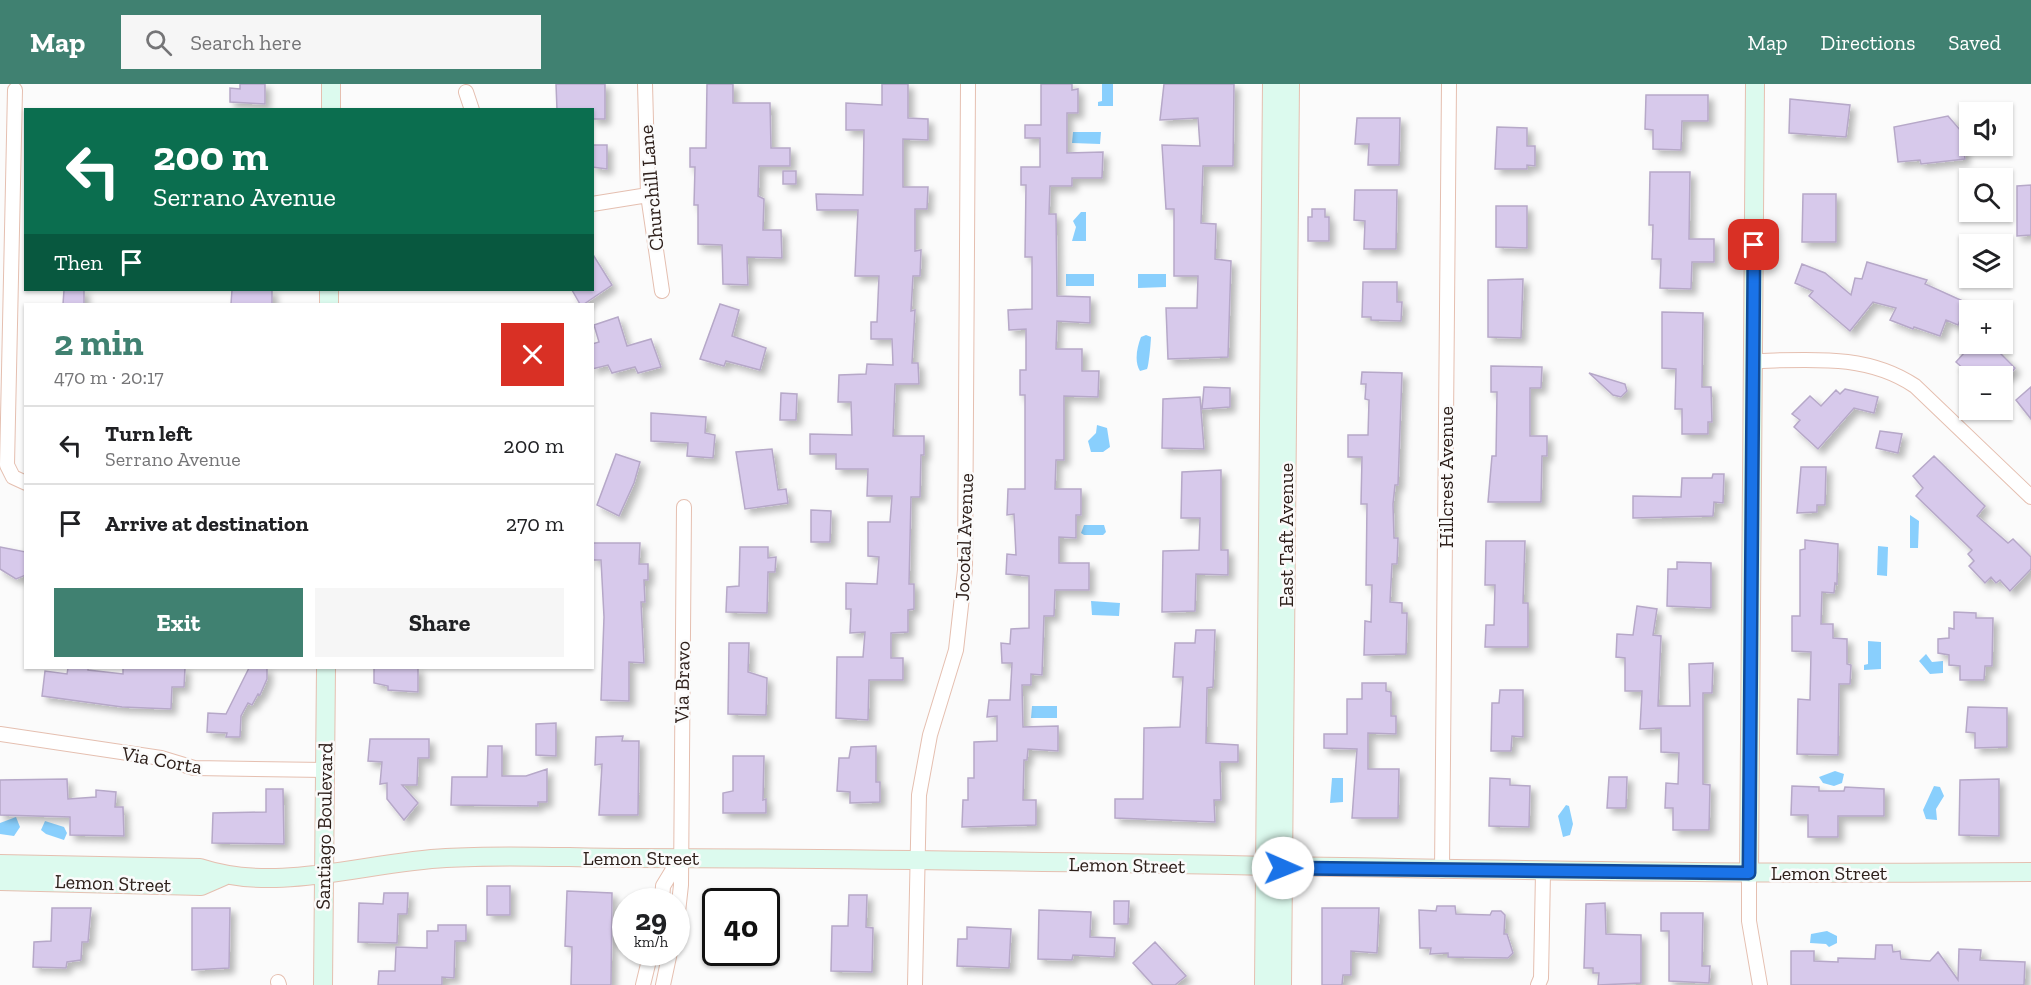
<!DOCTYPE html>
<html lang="en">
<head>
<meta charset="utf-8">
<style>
  :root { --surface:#fff; --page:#f6f6f6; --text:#202124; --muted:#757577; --line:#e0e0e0; --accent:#408171 }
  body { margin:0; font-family:"Zilla Slab",serif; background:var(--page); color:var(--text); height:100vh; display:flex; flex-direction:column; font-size:22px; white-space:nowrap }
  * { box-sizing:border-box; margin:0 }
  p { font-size:20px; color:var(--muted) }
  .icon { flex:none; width:33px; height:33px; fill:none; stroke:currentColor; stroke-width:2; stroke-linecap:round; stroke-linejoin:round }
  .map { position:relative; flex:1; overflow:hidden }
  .details { position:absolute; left:24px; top:219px; width:570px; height:366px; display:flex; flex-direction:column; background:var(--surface); border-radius:0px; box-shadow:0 2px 4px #0004 }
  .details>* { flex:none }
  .banner { position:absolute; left:24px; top:24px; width:570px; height:183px; border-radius:0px; box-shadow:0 2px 4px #0004; background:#0b6e4f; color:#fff; overflow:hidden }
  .fabs { position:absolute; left:1959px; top:18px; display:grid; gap:12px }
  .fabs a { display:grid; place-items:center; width:54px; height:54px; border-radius:0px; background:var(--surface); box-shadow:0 2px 4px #0004; font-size:30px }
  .speed { position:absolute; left:612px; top:804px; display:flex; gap:12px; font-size:30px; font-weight:700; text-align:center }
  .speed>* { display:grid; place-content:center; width:78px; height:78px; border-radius:50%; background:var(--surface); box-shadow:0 2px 4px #0004; line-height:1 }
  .speed small { font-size:15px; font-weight:400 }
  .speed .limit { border:3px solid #111; border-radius:9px; background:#fff; color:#111 }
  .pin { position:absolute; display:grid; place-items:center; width:51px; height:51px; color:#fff; margin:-26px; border-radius:12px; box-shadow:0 3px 9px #0006 }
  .me { position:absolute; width:66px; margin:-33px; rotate:91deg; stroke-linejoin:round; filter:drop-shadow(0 0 4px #0008) }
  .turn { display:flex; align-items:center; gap:21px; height:126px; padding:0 30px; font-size:27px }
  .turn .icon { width:78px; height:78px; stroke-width:2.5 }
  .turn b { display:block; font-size:42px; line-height:51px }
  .then { display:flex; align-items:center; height:57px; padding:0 30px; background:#0003; gap:12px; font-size:22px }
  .round { display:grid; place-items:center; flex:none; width:63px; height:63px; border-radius:0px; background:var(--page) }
  .summary { display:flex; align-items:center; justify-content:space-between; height:102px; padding:0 30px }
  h1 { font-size:36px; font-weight:700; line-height:45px; color:var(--accent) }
  .action { display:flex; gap:12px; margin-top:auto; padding:12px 30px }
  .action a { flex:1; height:69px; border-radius:0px; background:var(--accent); color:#fff; font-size:24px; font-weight:700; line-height:69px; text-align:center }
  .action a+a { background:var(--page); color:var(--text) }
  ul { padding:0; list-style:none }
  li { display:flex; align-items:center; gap:18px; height:78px; padding:0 30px; border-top:2px solid var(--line) }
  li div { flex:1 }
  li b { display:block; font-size:22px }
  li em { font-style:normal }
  header { display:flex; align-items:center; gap:36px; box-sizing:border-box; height:84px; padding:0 30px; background:var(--accent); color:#fff }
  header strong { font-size:28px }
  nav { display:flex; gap:33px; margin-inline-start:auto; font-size:21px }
  .search { width:420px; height:54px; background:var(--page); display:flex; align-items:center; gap:15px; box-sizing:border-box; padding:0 21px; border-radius:0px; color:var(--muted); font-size:22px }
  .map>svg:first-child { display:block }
</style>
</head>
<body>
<header>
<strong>Map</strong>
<div class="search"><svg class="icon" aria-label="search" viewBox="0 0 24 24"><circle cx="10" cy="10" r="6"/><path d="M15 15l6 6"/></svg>Search here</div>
<nav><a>Map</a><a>Directions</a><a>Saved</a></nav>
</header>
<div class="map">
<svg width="2031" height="901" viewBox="0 0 2031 901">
  <defs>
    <filter id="shadow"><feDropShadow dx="5" dy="5" stdDeviation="3" flood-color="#0004"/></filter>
  </defs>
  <rect width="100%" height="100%" fill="#fbfbfb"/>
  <path fill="#89cffd" d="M1102 0H1113V22H1098V18L1102 17Z
    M1073 48H1101L1100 60 1072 59Z
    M1081 128H1086V157H1072L1076 143 1073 137Z
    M1066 190H1094V202H1066Z
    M1138 190H1166V203L1138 204Z
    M1146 251 1151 253C1151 256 1149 282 1147 285L1140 287C1134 278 1137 263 1141 253Z
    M1097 341 1107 344 1110 363 1103 368H1091L1088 357 1096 349Z
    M1910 431 1919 437 1918 464H1910Z
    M1084 441H1104L1106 448 1103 451H1084L1081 449Z
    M1878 462 1888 463 1887 492 1877 491Z
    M1091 517 1120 519 1119 532 1092 531Z
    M1868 557 1881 558V585L1864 586V581L1868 580Z
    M1926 570 1932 578 1943 577V589L1930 590 1919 577Z
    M1032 622H1057V634H1031Z
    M1835 687 1844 690 1842 699 1834 702 1823 699 1819 693Z
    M1332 694H1343V718L1330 719Z
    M1934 702 1940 703 1944 712 1936 725 1937 736 1926 735 1923 726Z
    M1566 721 1569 722 1573 740 1570 751 1563 753 1558 732Z
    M16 733 20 743 14 752 0 750V739Z
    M45 737 64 743 67 749 64 756 46 750 41 746Z
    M1827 847 1837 852V859L1829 863 1826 860 1810 859 1811 850Z"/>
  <path fill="#d7c9eb" stroke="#b6a8c8" stroke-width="1.5" filter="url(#shadow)" d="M240 0H265V20L230 18V4L240 5Z
    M556 0H605V35H592V26H557Z
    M707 0H733V19H770L771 64H790V82H759L758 112 764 115 763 146H781L782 174 747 173 748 201 723 200 722 161 698 160V121H694L695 83H690V64H706Z
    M882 0H908V34L928 35V56L903 55V103H928L927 125H915V167L921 166 920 192H913L911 227 915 226 912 279H918L919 300H895L893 352H924V371H921L920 413H911L909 500H914V525L908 526V548L891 549V574H903V596H869L868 636 836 634 837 573H863L865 548 850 549 851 525H846V499L877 500 879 473 868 472V438H890L892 412H867L868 385H836V370H810V350L852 351 851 318H838L839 291 866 290 867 280 893 281 892 255H871V238H877L879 192H855L858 126H817L816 110 863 111 864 46H846V19L882 21Z
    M1041 0H1072V6L1078 5V29H1067V69L1103 68 1102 94H1072V102H1050L1049 130H1056L1057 212 1090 213V239L1057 237 1056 265H1082V287H1099L1098 313 1064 312V376H1056L1055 405H1081V431H1076V454L1059 453V479H1089V506H1055L1054 532H1044L1042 591 1031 590V601H1022L1023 643 1058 642V667L1028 665 1027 676H1024L1023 716H1036V741L962 743 963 716H968V694H974V658L997 657V632L987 633 989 616H1010L1012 579H1002L1001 559 1010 560 1011 545 1029 544V492L1006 490 1007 470 1016 471 1014 430 1007 431 1008 405H1025V311H1020V286H1026V245L1009 246 1008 226 1032 225V173H1025L1026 101H1021V83H1040V54H1025V41H1041Z
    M1164 0H1234L1233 82H1203L1201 139 1216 140 1215 175 1231 177 1228 273 1168 275 1166 224H1197L1198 192H1174V125H1166L1162 61 1200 62 1198 34 1160 36Z
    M1646 11H1708V37H1682L1681 66 1653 65V46L1645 45Z
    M1790 15 1850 21 1846 53 1789 49Z
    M1948 32 1961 47 1965 75 1921 80 1920 76 1898 78 1894 43Z
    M1357 34H1400L1399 81H1368L1369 60H1355Z
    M1497 43 1527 44V62H1535V82L1527 81V85H1495Z
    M592 61H607V85L592 83Z
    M783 87H796V100H783Z
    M1650 88H1690L1689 155H1714V178H1692L1691 205 1660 204 1661 175H1652L1653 141H1649Z
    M2031 101V151L2017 152V102Z
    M1355 106H1397L1396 165H1364L1365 137 1354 136Z
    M1803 110H1836V158H1802Z
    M1496 122H1527V164L1496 163Z
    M1312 125H1325V133H1329V157H1308V133H1312Z
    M592 169 612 201 584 220H580L572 206H592Z
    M1867 178 1927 196 1925 200 1967 219 1958 241 1946 236 1940 252 1914 243 1913 245 1890 236 1896 224 1873 218 1850 247 1809 212 1813 207 1795 199 1802 180 1825 189 1851 211 1855 194 1862 195Z
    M1523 195 1521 254 1488 253V196Z
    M1363 198H1397V218H1402L1401 237 1371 236V233H1362Z
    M64 206H84V220H63Z
    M232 206H272V220H231Z
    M720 220 739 226 732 252 766 264 760 286 726 277 724 282 700 275Z
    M1662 228 1703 229 1702 303H1711L1712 338H1708V350H1682V325H1675L1676 285 1662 284Z
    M618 233 627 262 651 255 661 283 638 289 635 283 612 289 608 281 592 285V260L599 258 594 241Z
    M1972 260H1980L1986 266 1989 265 1995 269 1998 267 2015 284 2009 292H1971L1956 278Z
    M1491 282 1542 283 1541 304H1530V352H1547V372H1542L1541 418H1488L1492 372H1496L1497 308H1491Z
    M1362 288 1402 289 1398 401H1395L1393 420 1394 454H1398L1397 480H1392L1390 518 1402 519V529H1407L1406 570 1364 571 1365 537 1371 538 1372 501H1366L1367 420H1361L1362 373H1348V351H1368L1369 316 1365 315 1366 300H1361Z
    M1589 289 1625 300 1627 307 1621 313 1613 311Z
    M1204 303 1230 304V323L1202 325Z
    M2031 303V335L2016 316Z
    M1845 305 1878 313 1874 329 1854 324 1818 365 1794 343 1800 336 1792 330 1810 312 1821 322 1836 306 1840 310Z
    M781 309 797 310 796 336H780Z
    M1200 313 1204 365 1162 364 1163 315Z
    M651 329 706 333 705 349 715 351 713 374 687 372 688 359 651 357Z
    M1880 347 1902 350 1898 369 1876 364Z
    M772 365 778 406 786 405 788 419 745 425 736 368Z
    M616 370 640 378 634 399 619 432 597 421Z
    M1934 372 1985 422 1977 432 2008 459 2013 455 2031 473V485L2010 507 2000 496 1996 499 1991 493 1985 499 1969 482 1974 477 1968 470 1972 466 1916 412 1923 404 1913 392Z
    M1801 383H1826L1825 421H1817V428L1797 429Z
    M1221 386V466H1228V491L1196 490 1195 527 1162 528 1163 467 1199 466 1200 434H1181L1182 388Z
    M1713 390H1724L1723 419 1714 418 1713 432 1633 434V412L1681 413 1682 394H1712Z
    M811 426 831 427 830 458H811Z
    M1805 456 1838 460 1837 500 1835 499 1834 509 1822 508 1821 540H1833V554L1847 555V580L1851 581 1850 600H1839L1838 671 1797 670 1798 615 1810 616 1811 568 1792 567V532H1800V466L1805 465Z
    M1486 457H1525L1523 519H1528V563H1485L1486 541H1494L1495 501H1485Z
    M592 459H640L639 480H648V496H644L645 518H641L644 579 629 578V617L601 616 604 533 601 476H592Z
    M0 463 26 468V491L16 495 0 485Z
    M740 463H768V474L776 473 775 488H768L767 529 726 528 727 503 739 502Z
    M1677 478 1711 479V524L1667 522 1668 485H1677Z
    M1637 522 1657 525 1653 551 1661 552 1658 622H1690L1689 580 1713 579 1712 609H1703V700L1710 701 1709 746H1673V724H1665L1666 699 1678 700 1679 669 1661 668V644L1640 645 1642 607H1625V574L1616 573 1617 550 1633 551Z
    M1954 528 1976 529V534H1993L1992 582H1985L1984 596H1960V582L1949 581V571L1938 569V555L1949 554V544L1954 545Z
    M1196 546H1215L1213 603 1207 604 1206 659 1238 661V678H1220L1221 716H1214L1215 738 1115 734V715H1143L1144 644 1180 643 1183 593H1173L1175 559H1195Z
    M729 559H749L748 588 767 594 766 631 728 630Z
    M68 584H88V586L123 590V584H185L184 603H172L171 625 122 623 42 612 45 587 67 590Z
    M249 584H267V595L260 611 258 610 252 621 248 619 241 632 240 653H226L227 649 207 648 208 629 226 630Z
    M374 584H418V608L388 606V602L374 599Z
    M1362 599H1386V607L1391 608V632H1396V650L1368 649V685H1399L1398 734H1352L1357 665 1324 664V650H1347V615H1362Z
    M1500 606H1523V653L1512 652 1511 667H1491L1492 619H1499Z
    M1968 623 2007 624V663L1975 664V649L1966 648Z
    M556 639V672L536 671V640Z
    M623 652 622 657H639L638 731H599L602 680 595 681 596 653Z
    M370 655H429V674H418L417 701H402L418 719 404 736 387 715V699L380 700 382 678 368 677Z
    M488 662H502V692H526L547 685V718H538V722L451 721 452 693H487Z
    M876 662V698H880V718L850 719V708L837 707 839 674H849L851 663Z
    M733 672H764L763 716 766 715V729H723V709L733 707Z
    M1609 693H1627L1626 724H1607Z
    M1490 694 1510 695V701L1530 702 1529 743 1489 742Z
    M67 695 68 715 96 713V706L116 708 115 723H123L124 752 70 751V733L0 731V696Z
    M1999 695V752L1959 751 1960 696Z
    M1792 702 1819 703V707H1844L1845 703 1884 705V732H1838V753H1808V731H1791Z
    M266 705H283L284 760 212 759 213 729 266 728Z
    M487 802H510V831H487Z
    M567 807 612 809 611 901H571L572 863 565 862Z
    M384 809H408L407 830H398L397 859 358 858 359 819 383 820Z
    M849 811H867L866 843 873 844 872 888 831 887 832 842H848Z
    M1114 817H1129L1128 840H1114Z
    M1605 819 1606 850 1641 851V899L1598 901 1599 889H1593V884H1584L1586 820Z
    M1437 822H1455L1456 830 1490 831 1492 827H1501L1505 831 1504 850H1507L1513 869 1508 874 1448 873V869L1430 870 1431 864H1420L1419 826 1436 827Z
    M52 824H91L88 858H82L81 876 67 878 66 884 33 883 34 858 51 857Z
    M192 824H230L229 884 192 886Z
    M1322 824H1379L1377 869 1351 867V891H1343L1342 901H1322Z
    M1039 826 1091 828 1090 853 1115 854 1114 873 1073 871 1072 876 1038 875Z
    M1661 829H1703L1702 882H1710L1709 899 1669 897V847H1661Z
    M438 841H466V857H455L454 894 442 893V901H378L379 887H395L396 863 427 864V847H438Z
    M967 843 1011 845 1009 884 957 882 958 855H967Z
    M1155 858 1186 892 1175 901H1153L1133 879Z
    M1876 861H1892L1893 868 1900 867 1901 875 1930 877 1938 868 1958 896 1959 865 1981 866 1980 876 2025 878 2024 901H1791V867H1814V877L1838 878V874L1875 875Z"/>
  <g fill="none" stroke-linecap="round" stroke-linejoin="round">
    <defs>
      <path id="street" d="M645 0 648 111 662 207
        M15 6 7 381 13 393 26 399
        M466 8 472 26
        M592 120 648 111
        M1753 277C1809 276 1866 269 1915 302L2031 413
        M0 650 161 674 194 684 325 686
        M1442 787 1449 0
        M1749 789V837L1760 901
        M662 818 663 802 680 774
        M676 846 681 801 684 423
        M278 898 279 901
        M643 901 651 868
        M663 901 670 868
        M915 901 919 711 930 651 956 566 965 486 968 0
        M1538 901 1541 894 1543 788"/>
      <path id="secondary" d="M331 26V0
        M329 220V206
        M0 780 200 784C279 810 366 778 446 774 507 770 569 774 631 774 1097 774 1564 793 2031 788
        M1749 789 1755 0
        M0 797 201 802 224 792
        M323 901 326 584
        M1264 901 1272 0
        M1282 901 1290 0"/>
    </defs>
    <use href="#street" stroke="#e5bfb0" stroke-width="16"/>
    <use href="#secondary" stroke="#e5bfb0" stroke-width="20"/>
    <use href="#street" stroke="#fff" stroke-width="14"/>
    <use href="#secondary" stroke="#dcfaee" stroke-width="18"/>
  </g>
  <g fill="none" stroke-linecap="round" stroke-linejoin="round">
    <defs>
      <path id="route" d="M1283 784 1749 789 1754 161"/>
    </defs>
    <use href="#route" stroke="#114b97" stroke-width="15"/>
    <use href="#route" stroke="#1a73e8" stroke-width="10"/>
  </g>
  <g text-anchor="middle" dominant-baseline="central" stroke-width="5" stroke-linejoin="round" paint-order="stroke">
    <g font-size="20" fill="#2e201b" stroke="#fbfbfb">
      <text transform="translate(651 104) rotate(-95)">Churchill Lane</text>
      <text transform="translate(1446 393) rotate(-90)">Hillcrest Avenue</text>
      <text transform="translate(1286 451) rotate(-90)">East Taft Avenue</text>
      <text transform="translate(964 453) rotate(-88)">Jocotal Avenue</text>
      <text transform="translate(682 598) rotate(-89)">Via Bravo</text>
      <text transform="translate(162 676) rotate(10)">Via Corta</text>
      <text transform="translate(324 742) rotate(-89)">Santiago Boulevard</text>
      <text x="641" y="774">Lemon Street</text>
      <text transform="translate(1127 781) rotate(1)">Lemon Street</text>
      <text x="1829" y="789">Lemon Street</text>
      <text transform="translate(113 799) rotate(2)">Lemon Street</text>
    </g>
  </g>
</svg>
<div class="fabs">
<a><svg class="icon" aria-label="sound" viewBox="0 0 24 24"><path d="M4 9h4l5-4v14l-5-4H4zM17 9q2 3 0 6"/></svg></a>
<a><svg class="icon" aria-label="search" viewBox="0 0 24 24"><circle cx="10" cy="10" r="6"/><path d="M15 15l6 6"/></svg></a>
<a><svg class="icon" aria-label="layers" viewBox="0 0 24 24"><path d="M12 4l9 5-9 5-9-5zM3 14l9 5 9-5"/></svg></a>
<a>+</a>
<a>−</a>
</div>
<div class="speed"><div>29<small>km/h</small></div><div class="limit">40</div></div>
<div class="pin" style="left:1754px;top:161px;background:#d93025"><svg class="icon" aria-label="arrive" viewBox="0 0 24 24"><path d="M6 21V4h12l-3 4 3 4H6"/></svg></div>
<svg class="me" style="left:1283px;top:784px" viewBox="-20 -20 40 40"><circle r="19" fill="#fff"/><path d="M0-13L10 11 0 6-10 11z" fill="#1a73e8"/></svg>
<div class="banner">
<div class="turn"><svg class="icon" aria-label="left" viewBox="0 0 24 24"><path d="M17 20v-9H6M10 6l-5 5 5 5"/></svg><div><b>200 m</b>Serrano Avenue</div></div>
<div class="then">Then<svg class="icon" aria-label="arrive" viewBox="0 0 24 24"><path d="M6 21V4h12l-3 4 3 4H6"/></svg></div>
</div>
<section class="details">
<div class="summary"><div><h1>2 min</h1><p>470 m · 20:17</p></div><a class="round" style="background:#d93025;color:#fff"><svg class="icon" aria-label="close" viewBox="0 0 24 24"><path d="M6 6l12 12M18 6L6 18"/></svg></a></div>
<ul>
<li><svg class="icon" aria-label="left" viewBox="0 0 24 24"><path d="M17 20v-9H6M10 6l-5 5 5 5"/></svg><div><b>Turn left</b><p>Serrano Avenue</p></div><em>200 m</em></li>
<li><svg class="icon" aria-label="arrive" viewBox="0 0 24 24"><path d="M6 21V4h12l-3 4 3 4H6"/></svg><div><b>Arrive at destination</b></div><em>270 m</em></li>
</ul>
<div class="action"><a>Exit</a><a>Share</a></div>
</section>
</div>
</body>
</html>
